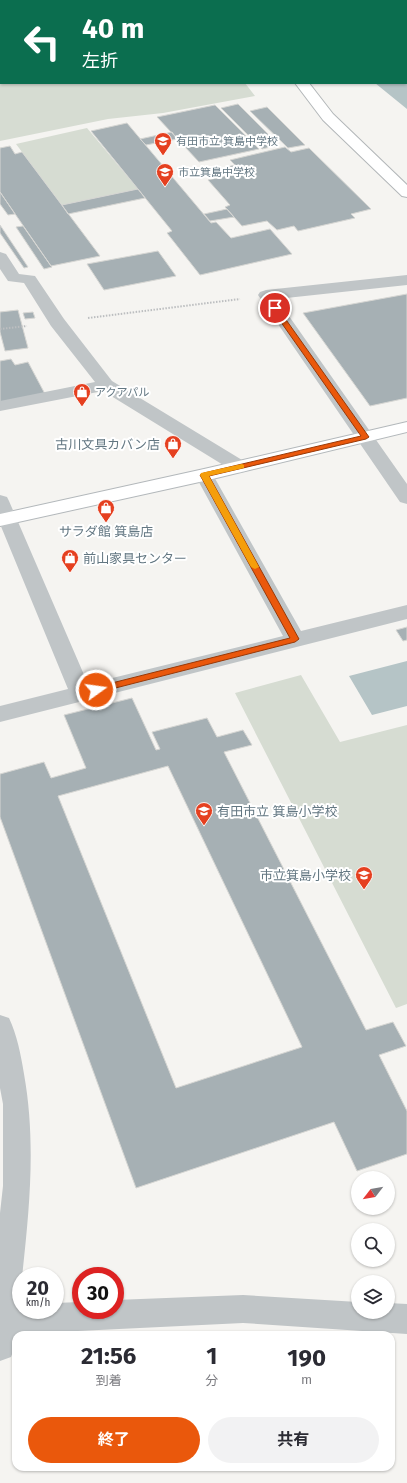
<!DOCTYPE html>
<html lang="ja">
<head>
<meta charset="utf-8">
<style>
  :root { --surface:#fff; --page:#f2f2f3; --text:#2b2b33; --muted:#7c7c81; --accent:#ea580c }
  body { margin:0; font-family:"Fira Sans","Noto Sans JP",sans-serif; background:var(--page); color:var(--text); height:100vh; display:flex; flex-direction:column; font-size:15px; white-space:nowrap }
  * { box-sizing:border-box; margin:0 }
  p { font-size:13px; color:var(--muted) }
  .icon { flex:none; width:22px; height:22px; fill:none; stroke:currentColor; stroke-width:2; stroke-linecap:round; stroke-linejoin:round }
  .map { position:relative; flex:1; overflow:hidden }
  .details { position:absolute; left:12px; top:1331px; width:383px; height:140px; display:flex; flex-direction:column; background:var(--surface); border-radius:12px; box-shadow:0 1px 3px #0004 }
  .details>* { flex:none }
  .hud { position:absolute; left:0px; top:0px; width:407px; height:84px; box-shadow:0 1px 3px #0004; background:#0b6e4f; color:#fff; overflow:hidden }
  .needle { width:26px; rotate:239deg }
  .controls { position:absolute; left:351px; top:1171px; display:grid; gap:8px }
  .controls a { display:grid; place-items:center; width:44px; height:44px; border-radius:50%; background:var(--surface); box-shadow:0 1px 3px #0004; font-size:20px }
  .speed { position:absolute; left:12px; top:1267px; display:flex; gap:8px; font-size:20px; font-weight:700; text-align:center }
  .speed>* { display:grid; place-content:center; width:52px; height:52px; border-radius:50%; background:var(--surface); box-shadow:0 1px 3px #0004; line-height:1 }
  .speed small { font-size:10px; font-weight:400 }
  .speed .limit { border:6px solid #d22; background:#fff; color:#111 }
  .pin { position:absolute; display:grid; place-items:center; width:34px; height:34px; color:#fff; margin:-17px; border:2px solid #fff; border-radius:50%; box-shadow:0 1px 4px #0007 }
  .me { position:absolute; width:44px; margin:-22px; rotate:76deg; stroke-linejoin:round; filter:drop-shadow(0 0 3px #0008) }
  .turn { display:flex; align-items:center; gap:14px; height:84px; padding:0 16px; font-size:18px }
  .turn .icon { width:52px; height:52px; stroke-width:2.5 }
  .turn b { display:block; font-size:28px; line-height:34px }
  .eta { display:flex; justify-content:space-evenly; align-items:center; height:68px; text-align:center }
  .eta b { font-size:24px; font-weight:700; line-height:28px }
  .cta { display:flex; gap:8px; margin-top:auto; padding:8px 16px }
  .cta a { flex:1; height:46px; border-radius:24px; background:var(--accent); color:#fff; font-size:16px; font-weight:700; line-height:46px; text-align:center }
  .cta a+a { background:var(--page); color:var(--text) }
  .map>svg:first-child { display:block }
</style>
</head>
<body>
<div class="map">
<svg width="407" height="1483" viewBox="0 0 407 1483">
  <rect width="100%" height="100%" fill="#f5f4f1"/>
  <path fill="#d6dcd2" d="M0 0 199 1H1V83H245L255 96 163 113 108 119 0 141Z
    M87 128 138 189 62 205 16 144Z
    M301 675 340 742 407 725V1004L396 1008 235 693Z"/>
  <path fill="#b5c4c6" d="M330 0H407V109L375 83H406V1Z
    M407 661V706L372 715 349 676Z"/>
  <path fill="#a6b0b4" stroke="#d6d6d3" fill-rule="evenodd" d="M238 104 279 145 262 149 221 108Z
    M215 105 259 149 199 162 157 117Z
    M267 107 305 145 288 148 250 111Z
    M127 123 211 223 216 222 231 238 270 229 292 254 200 275 167 233 172 231 91 131Z
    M172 132 177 139 146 145 140 139Z
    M10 146 15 154 22 152 100 256 51 266 0 192V148Z
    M285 147 291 152 309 148 371 209 351 214 355 218 298 231 294 226 277 230 267 221 242 226 225 207 230 205 208 180 225 176 219 169 235 165 230 160Z
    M138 189 145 198 68 214 62 205Z
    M0 192 15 214 8 215 0 204Z
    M227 209 234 217 210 221 204 214Z
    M0 225 28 267 24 268 0 233Z
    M23 226 51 266 52 267 44 269 16 227Z
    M158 251 176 276 104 290 87 264Z
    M407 294V398L370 406 303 313Z
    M18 310 28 348 5 351 0 332V312Z
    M33 312 35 318 25 319 23 313Z
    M11 359 15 365 28 362 45 394 0 404V361Z
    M407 627V640L403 641 396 630Z
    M132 698 156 750 160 749 152 732 207 718 217 737 243 730 252 745 224 752 366 1030 393 1022 406 1046 379 1055 407 1111V1154L357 1171 334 1122 136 1188 0 817V774L44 762 51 778 86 768 64 715ZM168 766 302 1047 176 1088 58 796Z"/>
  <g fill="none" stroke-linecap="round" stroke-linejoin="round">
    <defs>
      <path id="major" d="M407 422V432L204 481 0 526V514L204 469Z"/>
      <path id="highway" d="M250 0H262L263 1H251Z
        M295 83H309L333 114 407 185V197L402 196 323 120Z"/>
    </defs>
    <use href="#major" stroke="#b3b8bb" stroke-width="2"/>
    <use href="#highway" stroke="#b3b7b9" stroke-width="2"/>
    <path stroke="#bcbec0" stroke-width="2" stroke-dasharray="1.5 1.5" stroke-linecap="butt" d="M88 318 240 299
      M0 329 27 326"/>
    <path fill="#c0c5c7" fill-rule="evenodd" d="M0 252 6 254 19 274 35 276 64 319 112 381 247 463 249 467 247 471 240 473 233 471 103 391 0 411V401L95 382 51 326 24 283 8 281 0 269Z
      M407 275V285L277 299 407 484V504L400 502 258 295 260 292 266 290Z
      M204 469 211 471 213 475 301 631 407 605V619L0 722V706L68 689 0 524V495L7 497 9 501 88 684 283 636 195 475 197 471Z
      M0 1015 9 1018C17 1035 21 1055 24 1074 38 1152 27 1229 19 1305H21V1310H55V1303L81 1302V1310H115V1300L243 1295 358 1302V1312H388V1303L407 1304V1334L243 1323 16 1334 15 1346 11 1357 0 1361V1213L3 1186V1104L0 1088Z"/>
    <use href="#major" fill="#fff" fill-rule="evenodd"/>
    <use href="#highway" fill="#fff" fill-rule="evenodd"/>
  </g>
  <path fill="#ea580c" stroke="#983908" d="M275 306 277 307 369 437 366 439 209 476 299 639 295 642 96 693 93 692 91 690 96 687 290 638 200 475 204 473 361 436 271 308Z"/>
  <path fill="#f59e0b" d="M242 464 244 465V468L209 476 259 567 255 569 251 567 200 475 201 473Z"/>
  <defs>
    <symbol id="school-pin" viewBox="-11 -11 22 30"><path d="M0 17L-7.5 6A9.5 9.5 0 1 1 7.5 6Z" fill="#e54020" stroke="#fff"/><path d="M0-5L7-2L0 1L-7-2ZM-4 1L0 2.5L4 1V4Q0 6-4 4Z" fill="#fff"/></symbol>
    <symbol id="shop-pin" viewBox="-11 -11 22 30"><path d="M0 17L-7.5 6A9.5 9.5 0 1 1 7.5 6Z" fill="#e54020" stroke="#fff"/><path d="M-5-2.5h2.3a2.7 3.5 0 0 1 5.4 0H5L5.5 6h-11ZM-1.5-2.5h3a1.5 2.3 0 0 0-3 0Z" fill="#fff"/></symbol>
  </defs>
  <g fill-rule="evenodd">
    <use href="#school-pin" x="153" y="131" width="20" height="27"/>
    <use href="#school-pin" x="155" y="162" width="20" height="27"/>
    <use href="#shop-pin" x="72" y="382" width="20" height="27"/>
    <use href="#shop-pin" x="163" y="434" width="20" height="27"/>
    <use href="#shop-pin" x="96" y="498" width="20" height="27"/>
    <use href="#shop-pin" x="60" y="548" width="20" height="27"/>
    <use href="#school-pin" x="194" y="801" width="20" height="27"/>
    <use href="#school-pin" x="354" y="865" width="20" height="27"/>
  </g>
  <g text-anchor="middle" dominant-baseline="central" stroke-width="4" stroke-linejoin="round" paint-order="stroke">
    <g font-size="11" fill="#637782" stroke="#fff" text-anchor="start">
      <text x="176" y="141">有田市立 箕島中学校</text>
      <text x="178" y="172">市立箕島中学校</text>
      <text x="95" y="392">アクアパル</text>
    </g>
    <g font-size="13" fill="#637782" stroke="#fff" text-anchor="end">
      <text x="160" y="444">古川文具カバン店</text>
      <text x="106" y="531" text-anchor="middle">サラダ館 箕島店</text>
      <text x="83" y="558" text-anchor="start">前山家具センター</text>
      <text x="217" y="811" text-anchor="start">有田市立 箕島小学校</text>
      <text x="351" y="875">市立箕島小学校</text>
    </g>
  </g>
</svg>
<div class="controls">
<a><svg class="needle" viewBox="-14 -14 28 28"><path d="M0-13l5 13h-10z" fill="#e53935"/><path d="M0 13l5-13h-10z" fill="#7c7c81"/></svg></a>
<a><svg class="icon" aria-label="search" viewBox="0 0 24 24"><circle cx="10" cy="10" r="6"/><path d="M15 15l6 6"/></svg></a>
<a><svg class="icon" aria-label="layers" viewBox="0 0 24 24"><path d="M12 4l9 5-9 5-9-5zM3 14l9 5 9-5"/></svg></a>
</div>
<div class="speed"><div>20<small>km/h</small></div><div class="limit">30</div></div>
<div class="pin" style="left:275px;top:308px;background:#d93025"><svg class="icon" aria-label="arrive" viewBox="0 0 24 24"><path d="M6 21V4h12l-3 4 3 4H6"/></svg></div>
<svg class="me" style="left:96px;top:690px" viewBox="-20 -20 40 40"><circle r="17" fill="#ea580c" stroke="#fff" stroke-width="3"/><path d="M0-11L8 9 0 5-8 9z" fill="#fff"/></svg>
<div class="hud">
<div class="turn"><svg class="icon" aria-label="left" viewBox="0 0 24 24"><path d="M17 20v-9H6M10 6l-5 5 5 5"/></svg><div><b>40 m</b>左折</div></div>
</div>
<section class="details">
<div class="eta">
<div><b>21:56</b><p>到着</p></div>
<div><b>1</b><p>分</p></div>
<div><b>190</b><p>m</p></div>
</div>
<div class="cta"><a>終了</a><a>共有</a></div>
</section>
</div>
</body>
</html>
